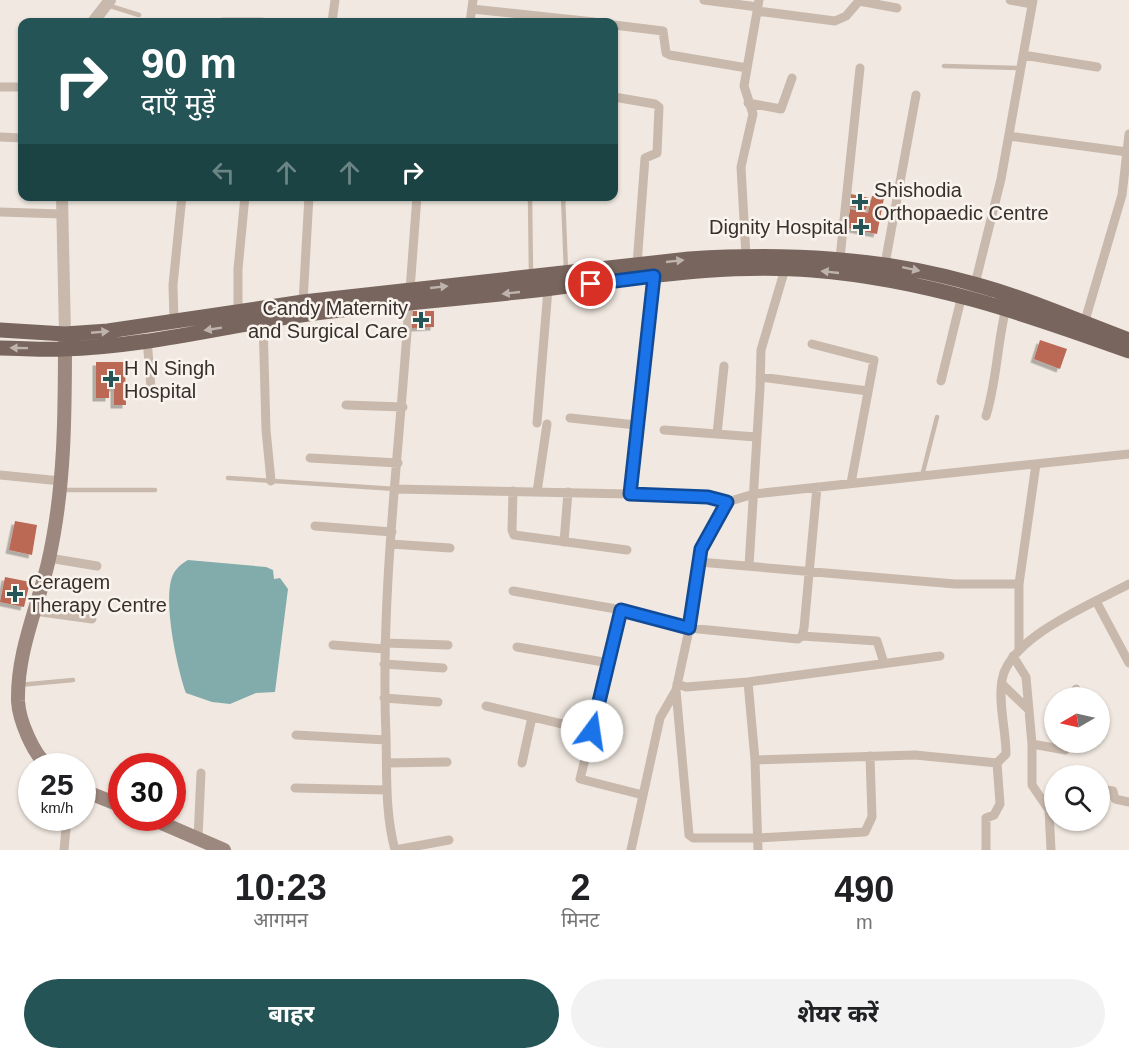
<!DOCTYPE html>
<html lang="hi">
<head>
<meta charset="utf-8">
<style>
  :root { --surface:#fff; --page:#f2f2f2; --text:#202124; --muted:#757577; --accent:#245456 }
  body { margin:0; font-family:Arial,"Noto Sans Devanagari",sans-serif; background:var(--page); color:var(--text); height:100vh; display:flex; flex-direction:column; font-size:22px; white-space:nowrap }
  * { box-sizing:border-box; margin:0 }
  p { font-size:20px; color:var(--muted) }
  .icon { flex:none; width:33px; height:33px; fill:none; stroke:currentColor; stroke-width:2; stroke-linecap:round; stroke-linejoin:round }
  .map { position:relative; height:850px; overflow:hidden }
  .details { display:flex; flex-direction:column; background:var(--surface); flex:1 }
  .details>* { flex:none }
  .banner { position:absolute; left:18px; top:18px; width:600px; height:183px; border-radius:12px; box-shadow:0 2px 4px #0004; background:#245456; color:#fff; overflow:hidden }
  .needle { width:39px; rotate:261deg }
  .fabs { position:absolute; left:1044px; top:687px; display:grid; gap:12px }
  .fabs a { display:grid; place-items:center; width:66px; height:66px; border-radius:50%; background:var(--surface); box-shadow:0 2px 4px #0004; font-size:30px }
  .speed { position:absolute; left:18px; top:753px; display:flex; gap:12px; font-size:30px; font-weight:700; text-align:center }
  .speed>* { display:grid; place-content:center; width:78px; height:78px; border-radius:50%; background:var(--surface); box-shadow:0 2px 4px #0004; line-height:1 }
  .speed small { font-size:15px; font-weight:400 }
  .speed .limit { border:9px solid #d22; background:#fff; color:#111 }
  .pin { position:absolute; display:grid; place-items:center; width:51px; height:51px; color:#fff; margin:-26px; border:3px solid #fff; border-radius:50%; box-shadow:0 2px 6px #0007 }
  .me { position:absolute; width:66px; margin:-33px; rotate:14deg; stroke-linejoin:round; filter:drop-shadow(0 0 4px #0008) }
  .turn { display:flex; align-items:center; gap:21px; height:126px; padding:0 24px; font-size:27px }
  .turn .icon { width:78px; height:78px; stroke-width:2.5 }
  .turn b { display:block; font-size:42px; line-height:51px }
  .lanes { display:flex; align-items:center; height:57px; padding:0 24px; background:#0003; justify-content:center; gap:30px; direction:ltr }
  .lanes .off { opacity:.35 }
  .eta { display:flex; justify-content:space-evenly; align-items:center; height:102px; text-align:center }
  .eta b { font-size:36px; font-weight:700; line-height:42px }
  .cta { display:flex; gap:12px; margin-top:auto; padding:12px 24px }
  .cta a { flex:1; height:69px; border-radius:36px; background:var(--accent); color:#fff; font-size:24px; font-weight:700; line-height:69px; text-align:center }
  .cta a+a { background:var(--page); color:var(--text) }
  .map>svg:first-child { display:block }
</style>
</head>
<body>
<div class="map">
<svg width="1129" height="850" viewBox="0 0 1129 850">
  <defs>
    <filter id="shadow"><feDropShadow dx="-3.5" dy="3.5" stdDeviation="0" flood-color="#0004"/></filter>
  </defs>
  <rect width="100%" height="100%" fill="#f1e9e1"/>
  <path fill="#82acac" d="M188 560 266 567 273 570 274 579 280 578 288 589 275 692 256 693 230 704 212 702 186 693C177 668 163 602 172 577 175 569 181 564 188 560Z"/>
  <path fill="#bb6954" filter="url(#shadow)" d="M851 194 869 198 866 210 848 206Z
    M872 196 884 198 877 234 847 228 850 209 868 213Z
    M411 311H434V327L412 328Z
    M1040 340 1067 349 1060 369 1034 359Z
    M96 362H125L126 405H114V388H109V398H96Z
    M15 521 37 525 32 555 9 550Z
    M5 577 30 582 24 607 0 602Z"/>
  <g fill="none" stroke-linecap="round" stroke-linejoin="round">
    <path stroke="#c9b9ad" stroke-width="4.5" d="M107 5 139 15
      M944 66 1021 68
      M530 196 531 275
      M563 196 566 271
      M922 476 937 417
      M228 478 396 489
      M61 490H155
      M19 685 73 680"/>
    <path stroke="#c9b9ad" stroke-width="9" d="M704 0 758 7
      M1010 0 1032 4
      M472 9 594 22
      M757 11 835 21 846 16 859 1 897 8
      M223 22H262
      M332 22 335 0
      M470 22 473 0
      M614 25 663 31 666 53 670 55 747 68
      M1023 55 1097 67
      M0 87H22
      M614 97 655 104 659 107 657 153 645 158 637 265
      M748 103 781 109 792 78
      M1009 136 1127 152
      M0 137 22 138
      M0 212 62 214
      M746 256 741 167 753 114 744 86 759 0
      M840 258 860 68
      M885 264 916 95
      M975 284 1001 179 1033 0
      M410 290 417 196
      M303 302 309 196
      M238 311V269L245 196
      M263 321 266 430 271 481
      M174 322 173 285 182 196
      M1084 324 1122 195 1129 134
      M147 339 151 388
      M812 344 874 360 851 483
      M760 377 868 391
      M941 381 962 295
      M346 405 403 407
      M986 416C997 380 997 344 1006 308
      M570 418 636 425
      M537 423 548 289
      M664 430 756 437
      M717 434 724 366
      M310 458 398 463
      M0 475 61 481
      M396 489 630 494 708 497 727 502
      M513 491 512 530 514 535 627 550
      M537 492 547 424
      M630 494 636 425 654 276
      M315 526 392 532
      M564 542 568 492
      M391 544 450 548
      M49 558 97 566
      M699 562 955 584H1019
      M749 566 760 388 761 350 785 269
      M513 591 622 610 580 779 643 795
      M1096 601 1129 663
      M621 610 689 628 798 639 802 636 804 628 817 487
      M34 611 92 619
      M802 636 877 641 884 663
      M385 643 448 645
      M333 645 385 649
      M517 647 609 663
      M1019 649V584L1036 464
      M1013 656 1026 677 1032 744V785L1049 810 1051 850
      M384 664 443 668
      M748 682 755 760
      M677 684 686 687 748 682 940 656
      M1002 684 1029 710
      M676 690 689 835 693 838H758L865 832 872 817 870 756
      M384 698 438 702
      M1074 698 1076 689
      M486 706 592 731
      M296 735 386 740
      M1032 744 1065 750 1067 742
      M387 763 447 762
      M522 763 532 717
      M295 788 387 790
      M1100 789 1113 791 1115 799 1129 802
      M198 838 201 773
      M64 850 67 818
      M395 850C385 813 387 775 386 737 380 593 400 447 409 303
      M395 850 449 840
      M631 850 660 718 676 690 692 616 701 549 727 502 754 494 1129 454
      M758 850 755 760 915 755 997 763 1006 754C1006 730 998 704 1002 680 1009 637 1094 603 1129 584
      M986 850V818L994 815 1000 804 997 763"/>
    <path stroke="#c9b9ad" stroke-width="12" d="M93 22 110 0
      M62 196 65 334"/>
    <path stroke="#9c887f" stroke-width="14" d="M48 766C33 754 19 720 18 701 17 652 37 609 48 563 65 489 65 414 65 340
      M82 790 122 806
      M150 818 224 850"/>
    <path stroke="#78665e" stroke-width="15" d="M0 330 65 334 108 331 303 302 689 259C786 253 880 257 974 284 1026 298 1078 321 1129 340
      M0 348C21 348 42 350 63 349 145 347 227 325 308 314 392 303 476 298 560 287 643 277 729 263 812 270 925 279 1024 313 1129 351"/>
  </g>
  <defs><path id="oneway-solid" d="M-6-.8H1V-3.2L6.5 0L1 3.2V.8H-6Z" transform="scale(1.5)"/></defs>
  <g fill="#bfb4ad">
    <use href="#oneway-solid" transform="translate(675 261) rotate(-6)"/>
    <use href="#oneway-solid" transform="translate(911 269) rotate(12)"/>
    <use href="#oneway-solid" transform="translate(830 272) rotate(-174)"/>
    <use href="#oneway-solid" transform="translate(439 287) rotate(-6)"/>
    <use href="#oneway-solid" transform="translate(511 293) rotate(174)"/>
    <use href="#oneway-solid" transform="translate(213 329) rotate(171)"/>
    <use href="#oneway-solid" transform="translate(100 332) rotate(-5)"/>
    <use href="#oneway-solid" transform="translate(19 348) rotate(-179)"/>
  </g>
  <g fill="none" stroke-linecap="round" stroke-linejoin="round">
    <defs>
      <path id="route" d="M591 284 654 276 630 494 708 497 727 502 701 549 689 628 621 610 592 731"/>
    </defs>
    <use href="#route" stroke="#114b97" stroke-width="15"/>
    <use href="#route" stroke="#1a73e8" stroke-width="10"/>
  </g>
  <g fill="#245456" stroke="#f9f3ed" stroke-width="2">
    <path d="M857 193h6v6h6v6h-6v6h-6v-6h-6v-6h6z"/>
    <path d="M858 218h6v6h6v6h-6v6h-6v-6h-6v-6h6z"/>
    <path d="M418 311h6v6h6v6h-6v6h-6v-6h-6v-6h6z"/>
    <path d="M108 370h6v6h6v6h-6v6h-6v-6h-6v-6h6z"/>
    <path d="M12 585h6v6h6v6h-6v6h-6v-6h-6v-6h6z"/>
  </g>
  <g text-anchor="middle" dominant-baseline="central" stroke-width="5" stroke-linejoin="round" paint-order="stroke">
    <g font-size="20" fill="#382f2b" stroke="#f9f3ed" text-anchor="start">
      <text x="874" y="190">Shishodia<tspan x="874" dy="23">Orthopaedic Centre</tspan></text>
      <text x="848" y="227" text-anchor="end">Dignity Hospital</text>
      <text x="408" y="308" text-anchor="end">Candy Maternity<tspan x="408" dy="23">and Surgical Care</tspan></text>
      <text x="124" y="368">H N Singh<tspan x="124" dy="23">Hospital</tspan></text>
      <text x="28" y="582">Ceragem<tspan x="28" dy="23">Therapy Centre</tspan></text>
    </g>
  </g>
</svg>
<div class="fabs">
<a><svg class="needle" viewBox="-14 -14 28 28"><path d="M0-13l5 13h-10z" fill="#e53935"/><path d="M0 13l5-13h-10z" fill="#757577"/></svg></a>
<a><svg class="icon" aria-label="search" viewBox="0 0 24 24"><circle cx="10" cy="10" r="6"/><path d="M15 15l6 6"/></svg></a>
</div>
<div class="speed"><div>25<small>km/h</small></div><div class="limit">30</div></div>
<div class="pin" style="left:591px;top:284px;background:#d93025"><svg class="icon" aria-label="arrive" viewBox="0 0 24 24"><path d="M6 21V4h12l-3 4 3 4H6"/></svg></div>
<svg class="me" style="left:592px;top:731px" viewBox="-20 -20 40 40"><circle r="19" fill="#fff"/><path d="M0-13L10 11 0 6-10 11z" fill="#1a73e8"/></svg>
<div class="banner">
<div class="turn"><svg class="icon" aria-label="right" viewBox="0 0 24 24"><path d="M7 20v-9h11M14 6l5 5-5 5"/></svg><div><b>90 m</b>दाएँ मुड़ें</div></div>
<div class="lanes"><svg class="icon off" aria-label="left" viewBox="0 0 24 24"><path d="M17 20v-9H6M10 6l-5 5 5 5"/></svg><svg class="icon off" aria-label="ahead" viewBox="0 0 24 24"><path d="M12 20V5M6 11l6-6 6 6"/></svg><svg class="icon off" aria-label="ahead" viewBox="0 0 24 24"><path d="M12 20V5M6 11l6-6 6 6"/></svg><svg class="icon" aria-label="right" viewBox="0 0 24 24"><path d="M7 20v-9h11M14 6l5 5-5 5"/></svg></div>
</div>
</div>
<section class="details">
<div class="eta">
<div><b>10:23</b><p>आगमन</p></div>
<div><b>2</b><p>मिनट</p></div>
<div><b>490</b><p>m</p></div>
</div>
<div class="cta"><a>बाहर</a><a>शेयर करें</a></div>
</section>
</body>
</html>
